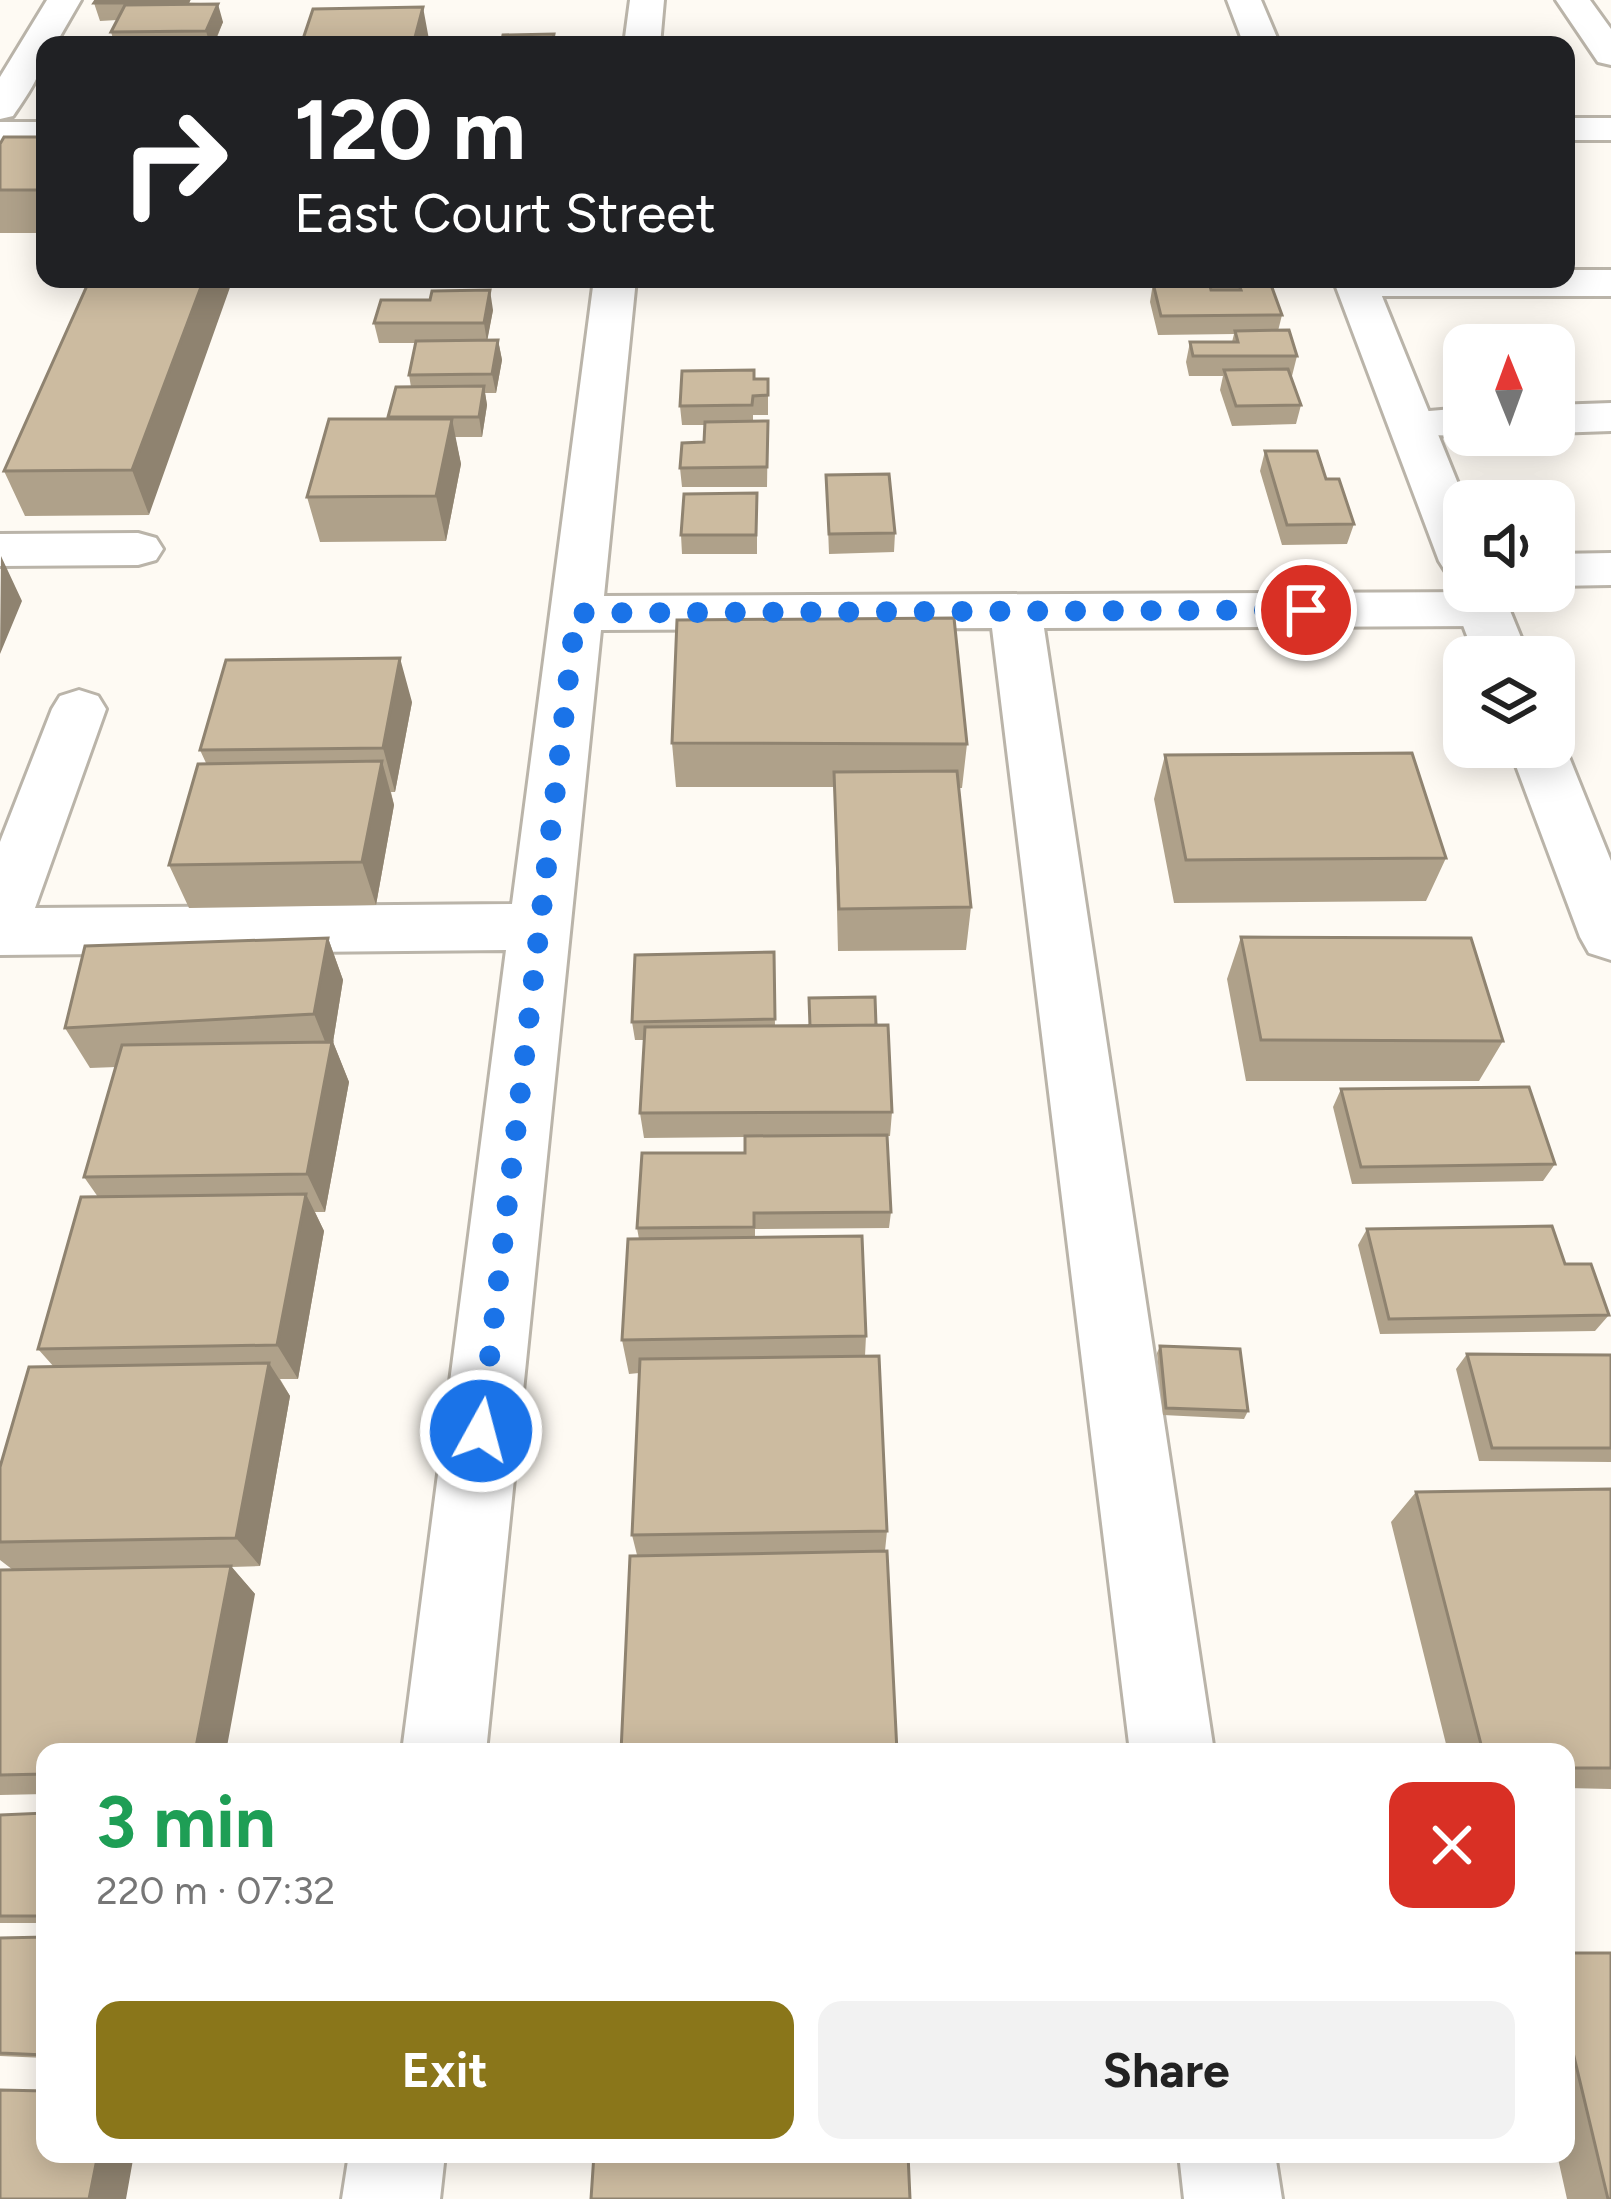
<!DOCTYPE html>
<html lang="en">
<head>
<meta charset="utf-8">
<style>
  :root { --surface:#fff; --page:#f2f2f2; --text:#222; --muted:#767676; --accent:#8a761a }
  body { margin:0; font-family:Figtree,sans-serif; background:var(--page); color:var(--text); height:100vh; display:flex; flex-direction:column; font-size:45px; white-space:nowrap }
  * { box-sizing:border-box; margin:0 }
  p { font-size:39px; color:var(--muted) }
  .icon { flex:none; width:66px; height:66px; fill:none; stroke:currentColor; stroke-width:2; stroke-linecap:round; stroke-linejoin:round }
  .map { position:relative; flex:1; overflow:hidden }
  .side { position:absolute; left:36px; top:1743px; width:1539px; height:420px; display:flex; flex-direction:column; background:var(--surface); border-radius:24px; box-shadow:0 6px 30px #0003 }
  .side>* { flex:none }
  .guide { position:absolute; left:36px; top:36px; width:1539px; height:252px; border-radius:24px; box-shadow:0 6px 30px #0003; background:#202124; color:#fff; overflow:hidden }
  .needle { width:78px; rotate:359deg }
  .fabs { position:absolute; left:1443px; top:324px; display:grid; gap:24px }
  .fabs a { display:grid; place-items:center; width:132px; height:132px; border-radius:24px; background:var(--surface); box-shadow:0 6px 30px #0003; font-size:60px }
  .pin { position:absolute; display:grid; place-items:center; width:102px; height:102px; color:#fff; margin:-51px; border:6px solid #fff; border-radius:50%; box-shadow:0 3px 12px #0007 }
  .me { position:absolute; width:132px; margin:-66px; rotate:7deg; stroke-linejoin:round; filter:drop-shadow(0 0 9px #0008) }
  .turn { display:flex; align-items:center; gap:42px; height:252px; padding:0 60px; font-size:54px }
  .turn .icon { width:156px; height:156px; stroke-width:2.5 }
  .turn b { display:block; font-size:84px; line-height:102px }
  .round { display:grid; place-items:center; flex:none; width:126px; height:126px; border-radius:24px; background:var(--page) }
  .head { display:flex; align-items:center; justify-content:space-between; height:204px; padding:0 60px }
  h1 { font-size:72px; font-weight:700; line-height:90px; color:#1e9e55 }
  .button { display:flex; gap:24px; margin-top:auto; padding:24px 60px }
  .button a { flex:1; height:138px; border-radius:24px; background:var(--accent); color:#fff; font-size:48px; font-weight:700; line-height:138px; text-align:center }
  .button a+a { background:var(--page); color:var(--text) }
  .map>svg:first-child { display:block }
</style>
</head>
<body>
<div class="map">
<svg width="1611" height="2199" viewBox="0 0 1611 2199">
  <rect width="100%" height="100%" fill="#fefaf3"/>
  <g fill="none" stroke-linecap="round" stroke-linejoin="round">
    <defs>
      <path id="minor" d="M47 0H81L55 45H45C45 71 28 94 13 116L0 119V77Z
        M630 0H664L660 45H624Z
        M1556 0H1590L1611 29V65L1598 62Z
        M1566 270H1611V296H1355L1340 292 1334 283 1337 279H1566Z
        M594 279H636L604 596 1483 592 1501 597 1509 609 1501 621 1483 626 1044 628 1214 1752H1130L992 628 601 630 486 1752H402L506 950 0 955V842L52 709 60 696 79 690 98 696 106 709 35 908 512 904Z
        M1611 403V431L1554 433V405Z
        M1464 408V435H1468L1464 436 1395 434 1388 424 1395 414Z
        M138 533 156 538 163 549 156 560 138 565 0 566V534Z
        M1611 553V585L1554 586V554Z
        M349 2154H445L440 2199H342Z
        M1179 2154H1275L1282 2199H1184Z"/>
      <path id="major" d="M1227 0H1261L1280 45H1244Z
        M1566 118H1611V140H1566Z
        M0 122H45V144H0Z
        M1333 279H1375L1465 501 1464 577 1446 572 1439 561Z
        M1464 578V591H1502L1529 657H1475L1450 591Z
        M1554 733 1565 747 1611 861V960L1589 953 1580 937 1509 747H1554Z"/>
    </defs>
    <use href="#minor" stroke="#bab4a9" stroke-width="6"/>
    <use href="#major" stroke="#bab4a9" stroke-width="6"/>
    <use href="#minor" fill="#fff" fill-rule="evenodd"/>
    <use href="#major" fill="#fff" fill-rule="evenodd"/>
  </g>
  <path fill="#afa18a" d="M96 0 201 3 200 4 223 22 216 40 244 39 246 45H115L111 32 117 20 100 21 94 3Z
    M45 137V233H0V144Z
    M90 279 149 515 25 516 4 471Z
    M422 279H511L509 288H424Z
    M1189 279H1276L1273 290 1282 315 1278 331 1297 356 1292 376H1290L1301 405 1296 424 1232 426 1220 390 1223 376H1189L1186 362 1190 342H1232L1234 334 1158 335 1150 302 1153 283 1190 282Z
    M493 310 487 340H498L502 360 496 393H485L487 405 482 437H455L461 464 446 541 320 542 307 497 388 419V417L411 387 409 375 416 343H379L374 323Z
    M754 379H768V415H753V422L768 421 767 487H682L680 468 704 442 705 425H682L680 406Z
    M1265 451 1326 479 1354 524 1347 544 1282 545 1260 471Z
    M826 475 895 533 894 552 829 554Z
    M757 493V554H682L681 535Z
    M412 702 395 792H391L394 805 376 905 189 908 169 865 206 763 200 750Z
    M672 743 967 744 962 788H959L971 907 966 950 838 951 834 787H676Z
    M1165 755 1446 858 1426 901 1174 903 1154 799Z
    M1241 937 1503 1041 1479 1081H1246L1227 979Z
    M328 938 343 980 333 1042 349 1082 325 1212H315L324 1231 298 1379H280L290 1396 260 1566 231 1567 255 1594 45 1752V1794L0 1795V1570H13L0 1560V1467L54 1367 38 1349 98 1197 84 1177 116 1067 90 1068 65 1028Z
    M774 952 775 1026 876 1025 892 1112 890 1136H887L891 1212 889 1228 755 1229V1237L866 1336 865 1356 887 1531 885 1551 637 1555 632 1535 639 1373 629 1374 622 1340 639 1239 637 1228 745 1153V1137L644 1138 640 1113 644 1040H635L632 1022Z
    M1341 1089 1555 1164 1543 1181 1352 1184 1333 1107Z
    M1367 1229 1565 1264 1609 1315 1595 1331 1380 1334 1358 1245Z
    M1160 1346 1248 1411 1244 1419 1163 1415 1157 1353Z
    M1467 1354 1611 1355V1462L1479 1461 1456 1369Z
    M1611 1489V1789L1566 1788V1752H1448L1391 1522 1416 1492Z
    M45 1813V1923H0V1815Z
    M45 1937V2058L0 2056V1938Z
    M1566 1953 1611 2199H1567L1557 2154H1566Z"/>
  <path fill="#8f8370" d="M218 4 223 22 213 45H210L206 31Z
    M423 7 430 45H413Z
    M204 279H233L149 515 132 470Z
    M490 290 493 310 487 342 484 323Z
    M498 340 502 360 496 393 492 374Z
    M484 386 487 405 482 437 479 417Z
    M452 419 461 464 446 541 436 496Z
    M1 556 22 601 0 654Z
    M400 658 412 702 395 792 383 748Z
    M382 761 394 805 376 905 362 862Z
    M328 938 343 980 333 1042 349 1082 325 1212 307 1174 330 1054 314 1014Z
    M306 1194 324 1231 298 1379 277 1345Z
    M269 1363 290 1396 260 1566 236 1538Z
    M231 1566 255 1594 226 1752H195Z
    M98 2154H134L126 2199H89Z"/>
  <path fill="#ccbba0" stroke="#8f8370" stroke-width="3" d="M96 0H189L188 2 94 3Z
    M218 4 206 31 111 32 125 5Z
    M423 7 413 45H301L313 9Z
    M554 34 552 45H501L503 35Z
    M244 39 242 45H184L187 40Z
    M4 137H45V190H0V144Z
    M90 279H204L132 470 4 471Z
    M1209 282 1211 290H1241L1238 282H1270L1282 315 1161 316 1153 283Z
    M490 290 484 323H374L381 300H430L432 291Z
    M1289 330 1297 356H1193L1190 342H1238L1235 331Z
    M498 340 492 374 409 375 416 341Z
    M1288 369 1301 405 1236 406 1224 370Z
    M754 370V379H768V395L753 396 752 405 680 406 682 371Z
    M484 386 479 417H388L396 387Z
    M329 419H452L436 496 307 497Z
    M768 421 767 467 680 468 682 443 704 442 705 422Z
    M1265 451H1317L1326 479H1339L1354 524 1287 525Z
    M889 474 895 533 829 534 826 475Z
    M757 493 756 535H681L684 494Z
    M954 618 967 744 672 743 677 620Z
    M400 658 383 748 200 750 226 660Z
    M1412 753 1446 858 1186 860 1165 755Z
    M382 761 362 862 169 865 198 764Z
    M957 771 971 907 839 909 834 772Z
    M1241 937 1471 938 1503 1041 1261 1040Z
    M328 938 314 1014 65 1028 85 946Z
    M774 952 775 1019 632 1022 635 955Z
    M875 997 876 1025 810 1026 809 998Z
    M888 1025 892 1112 640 1113 645 1027Z
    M332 1042 307 1174 84 1177 122 1045Z
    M1529 1087 1555 1164 1361 1167 1341 1089Z
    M887 1135 891 1212 754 1213V1227L637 1228 642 1153H745V1136Z
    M306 1194 277 1345 38 1349 81 1197Z
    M1552 1226 1565 1264H1591L1609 1315 1389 1319 1367 1229Z
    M862 1236 866 1336 622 1340 628 1239Z
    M1160 1346 1240 1349 1248 1411 1166 1408Z
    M1467 1354 1611 1355V1448H1492Z
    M879 1356 887 1531 632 1535 640 1359Z
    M269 1363 236 1538 0 1542V1467L29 1367Z
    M1611 1489V1768H1566V1752H1483L1416 1492Z
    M887 1551 897 1752H621L630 1556Z
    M231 1566 195 1752H45V1774L0 1775V1570Z
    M45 1813V1916H0V1815Z
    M45 1937V2055L0 2053V1938Z
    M1566 1953H1611V2199H1608L1566 2023Z
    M0 2090 45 2091V2154H98L89 2199H0Z
    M594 2154H908L910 2199H591Z"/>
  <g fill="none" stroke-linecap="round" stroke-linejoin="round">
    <path stroke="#1a73e8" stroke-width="21" stroke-dasharray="0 37.8" d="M481 1431 576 613 1306 610"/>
  </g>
</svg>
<div class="fabs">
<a><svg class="needle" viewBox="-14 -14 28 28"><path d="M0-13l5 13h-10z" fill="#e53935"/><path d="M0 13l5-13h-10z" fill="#767676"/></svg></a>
<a><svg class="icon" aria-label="sound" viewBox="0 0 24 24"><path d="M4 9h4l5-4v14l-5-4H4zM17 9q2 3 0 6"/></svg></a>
<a><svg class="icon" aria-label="layers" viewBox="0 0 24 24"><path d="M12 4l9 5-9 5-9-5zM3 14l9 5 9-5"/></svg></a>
</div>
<div class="pin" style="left:1306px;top:610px;background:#d93025"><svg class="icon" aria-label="arrive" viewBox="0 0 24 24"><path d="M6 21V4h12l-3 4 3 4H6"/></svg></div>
<svg class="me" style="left:481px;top:1431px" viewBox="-20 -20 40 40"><circle r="17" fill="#1a73e8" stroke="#fff" stroke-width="3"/><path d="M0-11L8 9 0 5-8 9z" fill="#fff"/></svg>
<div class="guide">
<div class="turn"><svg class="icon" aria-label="right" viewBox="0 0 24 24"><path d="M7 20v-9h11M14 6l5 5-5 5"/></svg><div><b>120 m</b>East Court Street</div></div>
</div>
<section class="side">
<div class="head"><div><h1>3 min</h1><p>220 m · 07:32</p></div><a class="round" style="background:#d93025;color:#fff"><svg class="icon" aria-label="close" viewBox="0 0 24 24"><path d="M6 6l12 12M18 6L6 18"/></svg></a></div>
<div class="button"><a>Exit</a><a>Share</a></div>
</section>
</div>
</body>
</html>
